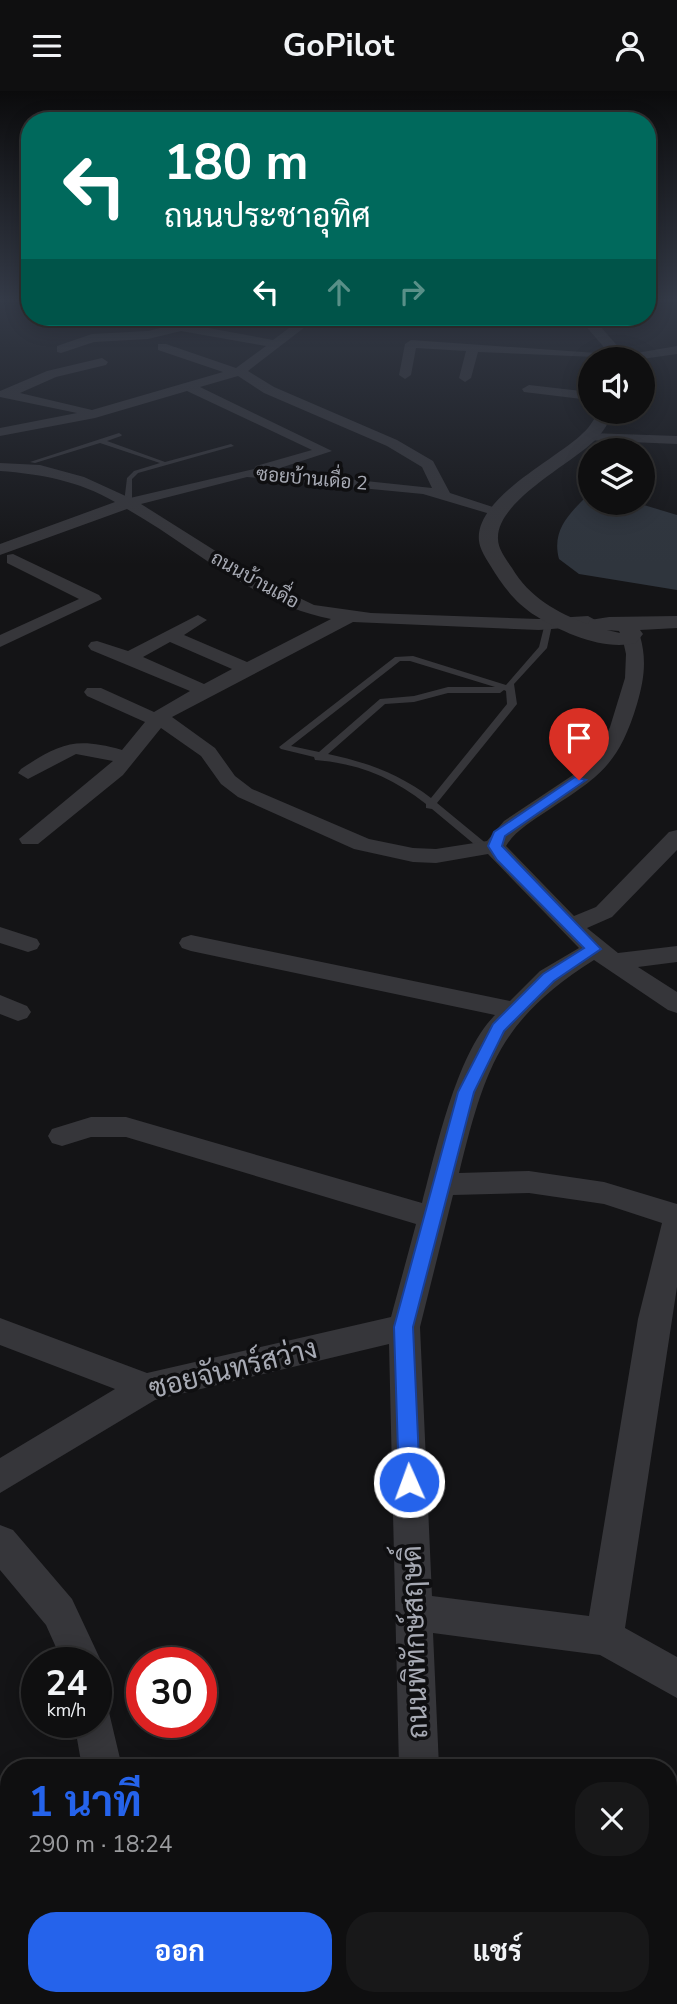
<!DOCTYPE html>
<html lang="th">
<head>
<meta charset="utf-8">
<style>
  :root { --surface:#0f0f10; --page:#181819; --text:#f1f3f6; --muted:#9b9c9f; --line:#2f2f30; --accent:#2563eb }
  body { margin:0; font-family:"Nunito Sans",Sarabun,sans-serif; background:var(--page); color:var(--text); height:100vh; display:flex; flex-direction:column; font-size:26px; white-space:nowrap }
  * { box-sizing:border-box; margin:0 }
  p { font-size:23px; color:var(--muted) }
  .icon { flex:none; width:38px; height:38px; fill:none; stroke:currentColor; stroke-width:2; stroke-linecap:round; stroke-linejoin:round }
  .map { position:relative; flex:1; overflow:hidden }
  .details { position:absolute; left:0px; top:1668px; width:677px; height:247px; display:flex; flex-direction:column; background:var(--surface); border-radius:28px 28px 0 0; box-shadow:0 4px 18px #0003,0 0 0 2px var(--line) }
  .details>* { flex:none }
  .banner { position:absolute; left:21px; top:21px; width:635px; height:214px; border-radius:28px; box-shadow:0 4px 18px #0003,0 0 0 2px var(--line); background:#00695c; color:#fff; overflow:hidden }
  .tools { position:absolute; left:578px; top:256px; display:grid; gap:14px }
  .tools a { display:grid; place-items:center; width:77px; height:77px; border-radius:50%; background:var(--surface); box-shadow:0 4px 18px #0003,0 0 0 2px var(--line); font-size:35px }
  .speed { position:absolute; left:21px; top:1556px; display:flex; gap:14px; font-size:35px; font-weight:700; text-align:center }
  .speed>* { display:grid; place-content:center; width:91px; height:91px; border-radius:50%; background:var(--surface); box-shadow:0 4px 18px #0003,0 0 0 2px var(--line); line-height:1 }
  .speed small { font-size:18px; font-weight:400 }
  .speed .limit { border:10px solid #d22; background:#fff; color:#111 }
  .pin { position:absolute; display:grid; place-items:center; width:60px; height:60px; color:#fff; margin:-72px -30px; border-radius:50% 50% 50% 0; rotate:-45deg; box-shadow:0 0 7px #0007 }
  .pin .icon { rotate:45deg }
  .me { position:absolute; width:77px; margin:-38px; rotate:358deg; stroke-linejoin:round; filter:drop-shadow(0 0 5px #0008) }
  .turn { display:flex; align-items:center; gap:24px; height:147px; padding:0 28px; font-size:32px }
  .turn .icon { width:91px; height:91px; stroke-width:2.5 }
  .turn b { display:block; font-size:49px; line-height:60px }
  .lanes { display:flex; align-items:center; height:66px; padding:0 28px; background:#0003; justify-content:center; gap:35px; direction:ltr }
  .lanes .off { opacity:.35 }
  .round { display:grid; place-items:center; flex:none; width:74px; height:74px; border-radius:28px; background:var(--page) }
  .overview { display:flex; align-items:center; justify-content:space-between; height:119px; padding:0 28px }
  h1 { font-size:42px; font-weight:700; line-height:52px; color:var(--accent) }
  .cta { display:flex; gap:14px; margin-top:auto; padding:14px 28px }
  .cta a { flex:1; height:80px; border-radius:28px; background:var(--accent); color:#fff; font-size:28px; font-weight:700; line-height:80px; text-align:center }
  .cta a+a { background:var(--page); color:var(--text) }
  header { display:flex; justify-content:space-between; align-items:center; height:91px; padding:0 28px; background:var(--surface); font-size:32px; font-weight:700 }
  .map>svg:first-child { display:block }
</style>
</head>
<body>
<header><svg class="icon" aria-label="menu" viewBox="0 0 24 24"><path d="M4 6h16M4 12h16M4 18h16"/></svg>GoPilot<svg class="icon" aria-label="person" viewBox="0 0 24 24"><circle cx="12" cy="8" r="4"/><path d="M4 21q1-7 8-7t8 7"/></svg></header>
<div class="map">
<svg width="677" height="1913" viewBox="0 0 677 1913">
  <rect width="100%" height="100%" fill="#141416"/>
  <path fill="#2f353d" d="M590 402V411H634L677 424V499L579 483 559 468C551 438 571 421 590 402Z"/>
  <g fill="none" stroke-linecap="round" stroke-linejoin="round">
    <path fill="#36363a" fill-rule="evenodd" d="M119 342 122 344 121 345 107 350 165 371 231 353 234 355 138 382 132 388V412L128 414 124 412 127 387 134 380 160 372 100 352 35 372 30 371Z
      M545 532 552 534 547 557 514 593 517 613 437 712 488 754V758H480L432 718 426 717V713C392 686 357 672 315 669L314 666 281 658 279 656 395 566 413 565 506 594 539 556ZM400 570H410L495 596H448L414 605 380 608 319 661 291 655ZM504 599 506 600 507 613 431 707C400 683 366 671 328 663L385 613 414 611 448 602H500Z"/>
    <path fill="#36363a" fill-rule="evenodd" d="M659 207H677V211L661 209Z
      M252 226 297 231 305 226H318L248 280 274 296 397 349 433 370 450 402 505 420 497 425 423 403 247 386 141 413 260 488 314 514 371 522 539 528 588 525 597 530 588 535 539 539 353 531 172 626 215 657 235 685 252 698 369 748 413 757 436 758 487 750 504 730 582 678 597 663 610 636 625 587 626 563 622 545 631 540 640 545C647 569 644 589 637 613 618 676 598 686 547 720 532 730 515 740 506 755L574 825 596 816 669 741 677 739V759L612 826 587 837 618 862 677 855V871L638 876 677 901V922L668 919 594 869C499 929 485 978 459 1082L529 1080 604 1091 677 1113V1196L625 1537 677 1566V1607L600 1564 433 1542 439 1676H399L389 1253 155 1309 0 1402V1367L115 1298 0 1254V1227L147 1282 391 1226 416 1133 126 1046H91L62 1055 52 1052 48 1045 52 1038 91 1026H126L422 1112C436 1060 456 963 495 924L191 860 182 857 179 852 182 847 191 844 510 910 540 880 579 857 488 763 436 772 413 771 354 758 238 706 221 693 201 665 161 637 123 684 38 753H22L19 748 113 670 76 663 28 688 18 682 21 678C61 652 75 646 122 659L145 631 87 605 84 601 87 597H101L154 621 190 600 91 559 88 555 91 551 97 550 128 560 198 524 207 529 184 544 247 571 331 528C254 513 194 456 127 418L0 464V453L115 411C79 390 41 383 0 380V372L40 374 84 386 130 407 254 378 256 375 312 359 187 300 95 327 0 345V337L77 322 0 306V300L47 280 102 267 108 271 106 274 56 286 20 302 92 319 223 281 158 259V253H166L236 277 266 255 181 240 148 248 94 251 61 262 57 261V255L92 243 148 240 181 232 273 249 289 237 234 231 228 227ZM238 285 264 302 387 355 422 376 432 397 271 380 332 360 200 296ZM170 551 232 578 204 593 143 566ZM529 1102 604 1113 662 1132 638 1228 589 1525 432 1505 420 1236 453 1104Z
      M411 249 625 264 677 255V263L642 268 478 261 471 287 465 291 459 287 466 260 416 257 411 284 405 288 399 284 405 253Z
      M529 294 590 301V309L524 301 522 298Z
      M590 342 677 345V353L585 349 583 346Z
      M13 463 99 504 102 508 0 556V544L79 508 7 472V464Z
      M0 836 37 848 40 853 37 858 28 861 0 852Z
      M0 904 27 915 31 921 27 927 18 930 0 923Z
      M0 1434 13 1439 72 1508 102 1572 97 1586 96 1572H63L46 1534 0 1479Z
      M96 1612 108 1617 122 1676H82L74 1631H96Z
      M216 1906H263L266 1913H219Z
      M404 1906H449L451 1913H405Z"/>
    <path fill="#36363a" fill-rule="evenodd" d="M578 226H592L629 268H614Z
      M599 320H615C608 331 603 343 593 351 569 374 496 411 498 448 498 458 506 468 512 477 529 506 557 522 588 533L590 529 609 526 677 525V537L640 539 643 543 636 552C604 560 563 542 536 525 515 512 502 494 490 474 485 466 480 458 479 450 474 407 557 368 583 342 590 336 594 328 599 320ZM607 539 619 540 620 542Z"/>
  </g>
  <linearGradient id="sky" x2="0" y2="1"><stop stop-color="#0b0b0c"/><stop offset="0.44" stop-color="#343a47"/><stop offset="1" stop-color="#343a47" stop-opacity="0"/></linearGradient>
  <rect width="677" height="474" fill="url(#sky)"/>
  <path fill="#2563eb" stroke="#184099" stroke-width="2" d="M575 686 586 689 505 745 502 755 601 858 554 890 504 940 474 1001 413 1236 420 1391 417 1398 409 1401 402 1398 399 1391 394 1236 458 1001 493 933 543 883 584 857 497 769 488 755 494 741Z"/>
  <g text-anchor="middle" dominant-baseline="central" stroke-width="7" stroke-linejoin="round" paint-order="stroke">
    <g font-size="19" fill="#a7aab4" stroke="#0f0f11">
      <text transform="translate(312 388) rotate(5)">ซอยบ้านเดื่อ 2</text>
      <text transform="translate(255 489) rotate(29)">ถนนบ้านเดื่อ</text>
    </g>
    <g font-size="28" fill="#a7aab4" stroke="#0f0f11">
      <text transform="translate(233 1278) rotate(-14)">ซอยจันทร์สว่าง</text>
      <text transform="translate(415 1551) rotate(-92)">ถนนพิทักษ์สฤษดิ์</text>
    </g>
  </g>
</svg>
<div class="tools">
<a><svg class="icon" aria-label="sound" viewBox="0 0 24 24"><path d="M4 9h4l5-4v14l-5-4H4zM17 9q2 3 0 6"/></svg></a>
<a><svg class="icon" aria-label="layers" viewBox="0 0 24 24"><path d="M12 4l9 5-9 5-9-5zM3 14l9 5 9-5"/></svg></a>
</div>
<div class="speed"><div>24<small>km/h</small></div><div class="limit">30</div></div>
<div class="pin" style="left:579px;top:689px;background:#d93025"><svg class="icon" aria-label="arrive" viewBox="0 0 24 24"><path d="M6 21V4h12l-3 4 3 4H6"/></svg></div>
<svg class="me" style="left:409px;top:1391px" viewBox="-20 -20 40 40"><circle r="17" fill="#2563eb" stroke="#fff" stroke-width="3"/><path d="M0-11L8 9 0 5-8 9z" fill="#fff"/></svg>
<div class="banner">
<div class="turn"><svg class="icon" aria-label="left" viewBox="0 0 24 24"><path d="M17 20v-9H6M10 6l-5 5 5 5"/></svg><div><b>180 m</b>ถนนประชาอุทิศ</div></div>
<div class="lanes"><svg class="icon" aria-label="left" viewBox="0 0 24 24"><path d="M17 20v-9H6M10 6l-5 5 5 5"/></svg><svg class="icon off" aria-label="ahead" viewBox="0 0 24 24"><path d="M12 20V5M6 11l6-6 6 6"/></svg><svg class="icon off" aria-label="right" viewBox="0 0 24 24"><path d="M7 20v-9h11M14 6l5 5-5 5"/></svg></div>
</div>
<section class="details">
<div class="overview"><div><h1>1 นาที</h1><p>290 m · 18:24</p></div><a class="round"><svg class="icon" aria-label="close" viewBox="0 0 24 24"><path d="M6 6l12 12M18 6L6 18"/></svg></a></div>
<div class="cta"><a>ออก</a><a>แชร์</a></div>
</section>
</div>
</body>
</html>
